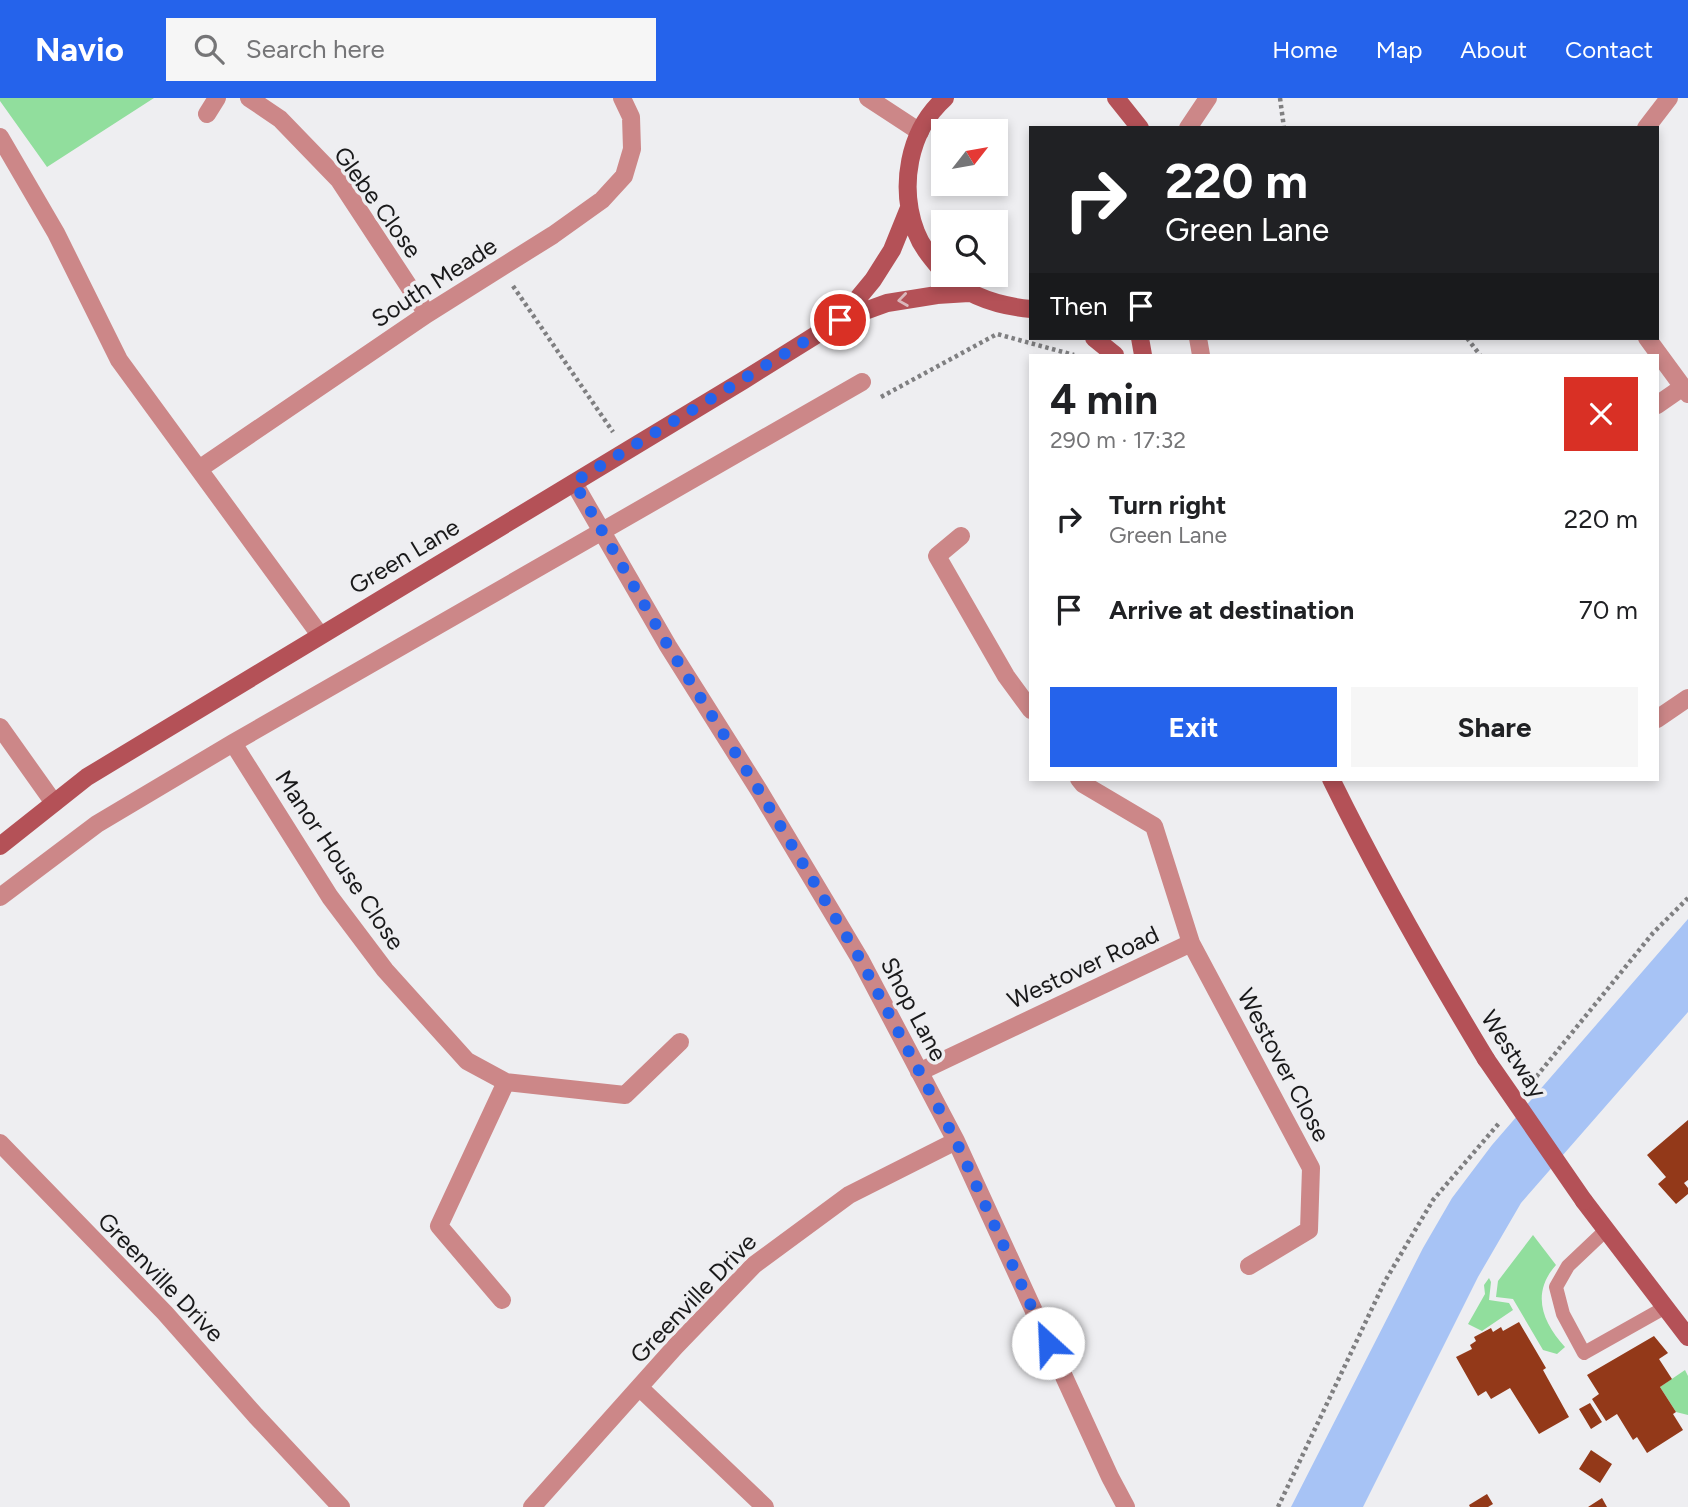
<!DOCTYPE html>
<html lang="en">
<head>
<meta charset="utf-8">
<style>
  :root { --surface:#fff; --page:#f6f6f6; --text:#202124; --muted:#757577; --accent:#2563eb }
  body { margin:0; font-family:Figtree,sans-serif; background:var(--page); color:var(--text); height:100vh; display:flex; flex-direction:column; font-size:26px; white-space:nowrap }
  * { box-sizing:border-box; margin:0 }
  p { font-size:23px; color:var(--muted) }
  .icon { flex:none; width:38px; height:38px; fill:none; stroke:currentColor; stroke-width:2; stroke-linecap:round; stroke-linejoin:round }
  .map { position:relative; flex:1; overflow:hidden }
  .side { position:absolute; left:1029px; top:256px; width:630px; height:427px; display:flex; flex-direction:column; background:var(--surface); border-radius:0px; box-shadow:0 4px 10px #0003 }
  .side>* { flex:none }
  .top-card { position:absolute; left:1029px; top:28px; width:630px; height:214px; border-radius:0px; box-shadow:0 4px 10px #0003; background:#202124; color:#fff; overflow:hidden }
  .needle { width:46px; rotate:59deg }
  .controls { position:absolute; left:931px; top:21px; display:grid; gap:14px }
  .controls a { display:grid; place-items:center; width:77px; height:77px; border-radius:0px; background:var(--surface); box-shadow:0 4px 10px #0003; font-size:35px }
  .pin { position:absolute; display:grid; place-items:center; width:60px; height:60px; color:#fff; margin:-30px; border:4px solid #fff; border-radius:50%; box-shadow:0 2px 7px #0007 }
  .me { position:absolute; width:77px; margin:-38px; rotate:335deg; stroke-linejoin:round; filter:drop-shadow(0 0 5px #0008) }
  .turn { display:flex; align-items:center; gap:24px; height:147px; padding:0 21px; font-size:32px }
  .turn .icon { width:91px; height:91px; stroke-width:2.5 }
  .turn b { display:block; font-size:49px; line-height:60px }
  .then { display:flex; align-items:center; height:66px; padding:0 21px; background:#0003; gap:14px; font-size:26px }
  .round { display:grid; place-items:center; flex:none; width:74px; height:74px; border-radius:0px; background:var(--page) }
  .headline { display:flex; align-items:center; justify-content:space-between; height:119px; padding:0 21px }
  h1 { font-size:42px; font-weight:700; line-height:52px }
  .cta { display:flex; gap:14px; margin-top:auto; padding:14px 21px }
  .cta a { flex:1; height:80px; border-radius:0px; background:var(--accent); color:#fff; font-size:28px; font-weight:700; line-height:80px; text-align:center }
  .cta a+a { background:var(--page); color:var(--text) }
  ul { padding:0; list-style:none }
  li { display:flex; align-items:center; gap:21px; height:91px; padding:0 21px }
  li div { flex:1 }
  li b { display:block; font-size:26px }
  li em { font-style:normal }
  header { display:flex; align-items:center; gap:42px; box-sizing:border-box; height:98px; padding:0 35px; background:var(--accent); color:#fff }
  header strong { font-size:33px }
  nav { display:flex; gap:38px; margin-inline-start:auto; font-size:24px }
  .search { width:490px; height:63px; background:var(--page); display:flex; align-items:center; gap:18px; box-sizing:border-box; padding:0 24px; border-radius:0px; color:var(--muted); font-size:26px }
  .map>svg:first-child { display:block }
</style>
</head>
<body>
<header>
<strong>Navio</strong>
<div class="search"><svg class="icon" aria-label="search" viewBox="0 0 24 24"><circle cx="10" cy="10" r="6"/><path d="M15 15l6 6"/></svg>Search here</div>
<nav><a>Home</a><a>Map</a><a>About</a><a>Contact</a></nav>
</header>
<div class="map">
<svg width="1688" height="1409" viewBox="0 0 1688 1409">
  <rect width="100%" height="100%" fill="#eeeef1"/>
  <path fill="#91de9d" d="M0 0H154L47 69 0 3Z
    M1533 1137 1556 1167C1531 1195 1542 1224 1565 1249L1557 1256 1543 1252 1513 1201 1496 1199 1498 1183Z
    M1489 1180 1491 1184 1489 1202 1509 1205 1513 1212 1482 1233 1468 1226 1485 1196 1484 1187Z
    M1685 1272 1688 1278V1317L1676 1314 1660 1289Z"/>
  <path fill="#a7c3f5" d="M1688 821V914L1521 1105 1478 1179 1363 1409H1291L1423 1150 1452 1100 1492 1047Z"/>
  <path fill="#933919" d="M1688 1022V1082L1684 1085 1688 1090V1096L1676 1106 1658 1086 1666 1079 1647 1057Z
    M1519 1224 1546 1270 1543 1272 1569 1319 1539 1336 1510 1290 1491 1301 1486 1293 1478 1298 1456 1259 1472 1251 1470 1247 1476 1243 1474 1239 1491 1230 1493 1234 1501 1229 1503 1233Z
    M1654 1238 1668 1255 1659 1261 1672 1281 1660 1289 1676 1314 1673 1316 1683 1332 1647 1355 1637 1339 1633 1342 1617 1316 1606 1323 1592 1301 1599 1296 1587 1277Z
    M1590 1305 1602 1324 1591 1331 1579 1311Z
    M1591 1352 1612 1366 1600 1385 1579 1371Z
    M1487 1396 1493 1406 1488 1409H1470L1469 1407Z
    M1602 1400 1607 1409H1588Z"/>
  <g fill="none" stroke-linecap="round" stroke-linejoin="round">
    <path stroke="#7f7f81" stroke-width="4.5" stroke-dasharray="3.5 3.5" stroke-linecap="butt" d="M1280 0 1284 30
      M513 188 613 334
      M1467 240 1480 257
      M881 299 997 236 1074 257
      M1532 984 1653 835 1688 800
      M1278 1409 1385 1183 1433 1102 1500 1024"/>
    <path stroke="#cc8788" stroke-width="14" d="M1606 1132 1568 1168 1556 1189 1563 1216 1584 1255 1664 1210"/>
    <path stroke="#cc8788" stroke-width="18" d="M249 0 280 21 339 82 427 216
      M868 0 920 34
      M207 16 217 0
      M1188 30 1208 0
      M1646 30 1669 0
      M0 39 56 135 119 262 320 537
      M1198 240 1201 257
      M1647 240 1688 296
      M1657 307 1683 289
      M199 371 427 216 553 137 602 102 624 78 632 51 631 19 622 0
      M574 385 668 548 760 694 860 861 956 1043 1110 1379 1126 1409
      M961 438 937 458 1006 578 1031 612
      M1657 621 1688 600
      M0 629 54 705
      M233 645 330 799 385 872 467 963 506 984 625 997 680 944
      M0 799 97 726 233 645 862 284
      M1191 845 1311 1070 1309 1132 1249 1168
      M919 974 1191 845 1154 728 1083 686 1079 681
      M0 1045 165 1215 256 1318 341 1409
      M502 1202 439 1128 506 984
      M640 1290 765 1409
      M532 1409 675 1249 754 1167 849 1097 956 1043"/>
    <path stroke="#b45157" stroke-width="18" d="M1116 0 1140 30
      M943 174C933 162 922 150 916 134 899 89 908 33 945 0
      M945 177C969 199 999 208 1031 211
      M840 222 873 182 892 152 909 110
      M1094 240 1115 257
      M1140 240 1143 257
      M1331 681C1378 777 1431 870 1486 961
      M0 748 87 679 744 282 840 222 887 205 937 197 969 195
      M1584 1103 1688 1239"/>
    <path stroke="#b45157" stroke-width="18" d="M1486 961 1584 1103"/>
  </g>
  <defs><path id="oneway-chevron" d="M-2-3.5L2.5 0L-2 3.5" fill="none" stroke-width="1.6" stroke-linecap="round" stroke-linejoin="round" transform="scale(1.75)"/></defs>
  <use stroke="#dab7bb" href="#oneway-chevron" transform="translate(903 202) rotate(172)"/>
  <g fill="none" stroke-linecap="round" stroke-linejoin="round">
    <path stroke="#2563eb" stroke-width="12" stroke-dasharray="0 21.6" d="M840 222 574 384 668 548 760 694 860 861 956 1043 1048 1245"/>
  </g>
  <g text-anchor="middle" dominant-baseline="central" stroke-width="7" stroke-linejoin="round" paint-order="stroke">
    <g font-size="24" fill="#19191a" stroke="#eeeef1">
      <text transform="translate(378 104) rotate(54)">Glebe Close</text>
      <text transform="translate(434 184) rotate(-33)">South Meade</text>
      <text transform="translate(404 458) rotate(-31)">Green Lane</text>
      <text transform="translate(340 762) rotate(56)">Manor House Close</text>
      <text transform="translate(1083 869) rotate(-25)">Westover Road</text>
      <text transform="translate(914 911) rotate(62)">Shop Lane</text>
      <text transform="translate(1514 956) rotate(57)">Westway</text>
      <text transform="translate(1284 967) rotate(62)">Westover Close</text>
      <text transform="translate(161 1179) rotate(46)">Greenville Drive</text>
      <text transform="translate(693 1200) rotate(-46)">Greenville Drive</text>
    </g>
  </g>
</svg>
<div class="controls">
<a><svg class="needle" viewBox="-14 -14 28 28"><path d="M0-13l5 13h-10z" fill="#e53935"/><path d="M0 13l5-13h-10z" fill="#757577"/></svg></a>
<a><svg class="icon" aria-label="search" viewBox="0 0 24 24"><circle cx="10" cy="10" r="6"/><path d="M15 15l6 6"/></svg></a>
</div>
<div class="pin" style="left:840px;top:222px;background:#d93025"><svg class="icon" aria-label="arrive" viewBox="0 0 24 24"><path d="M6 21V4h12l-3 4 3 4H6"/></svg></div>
<svg class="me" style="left:1048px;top:1245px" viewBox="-20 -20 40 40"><circle r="19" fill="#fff"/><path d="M0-13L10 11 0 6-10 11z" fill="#2563eb"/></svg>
<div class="top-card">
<div class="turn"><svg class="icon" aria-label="right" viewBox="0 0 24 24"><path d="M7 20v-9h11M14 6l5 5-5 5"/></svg><div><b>220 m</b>Green Lane</div></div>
<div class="then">Then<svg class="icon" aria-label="arrive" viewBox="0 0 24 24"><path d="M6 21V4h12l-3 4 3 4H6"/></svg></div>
</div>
<section class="side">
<div class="headline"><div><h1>4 min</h1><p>290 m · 17:32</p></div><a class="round" style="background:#d93025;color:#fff"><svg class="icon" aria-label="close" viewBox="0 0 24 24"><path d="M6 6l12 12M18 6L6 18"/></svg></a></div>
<ul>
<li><svg class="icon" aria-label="right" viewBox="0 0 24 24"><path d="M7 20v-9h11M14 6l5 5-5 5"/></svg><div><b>Turn right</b><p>Green Lane</p></div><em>220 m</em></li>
<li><svg class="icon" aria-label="arrive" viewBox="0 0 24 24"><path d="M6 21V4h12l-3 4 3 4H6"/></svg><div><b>Arrive at destination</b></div><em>70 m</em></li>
</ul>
<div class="cta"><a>Exit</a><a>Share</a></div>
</section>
</div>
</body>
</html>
